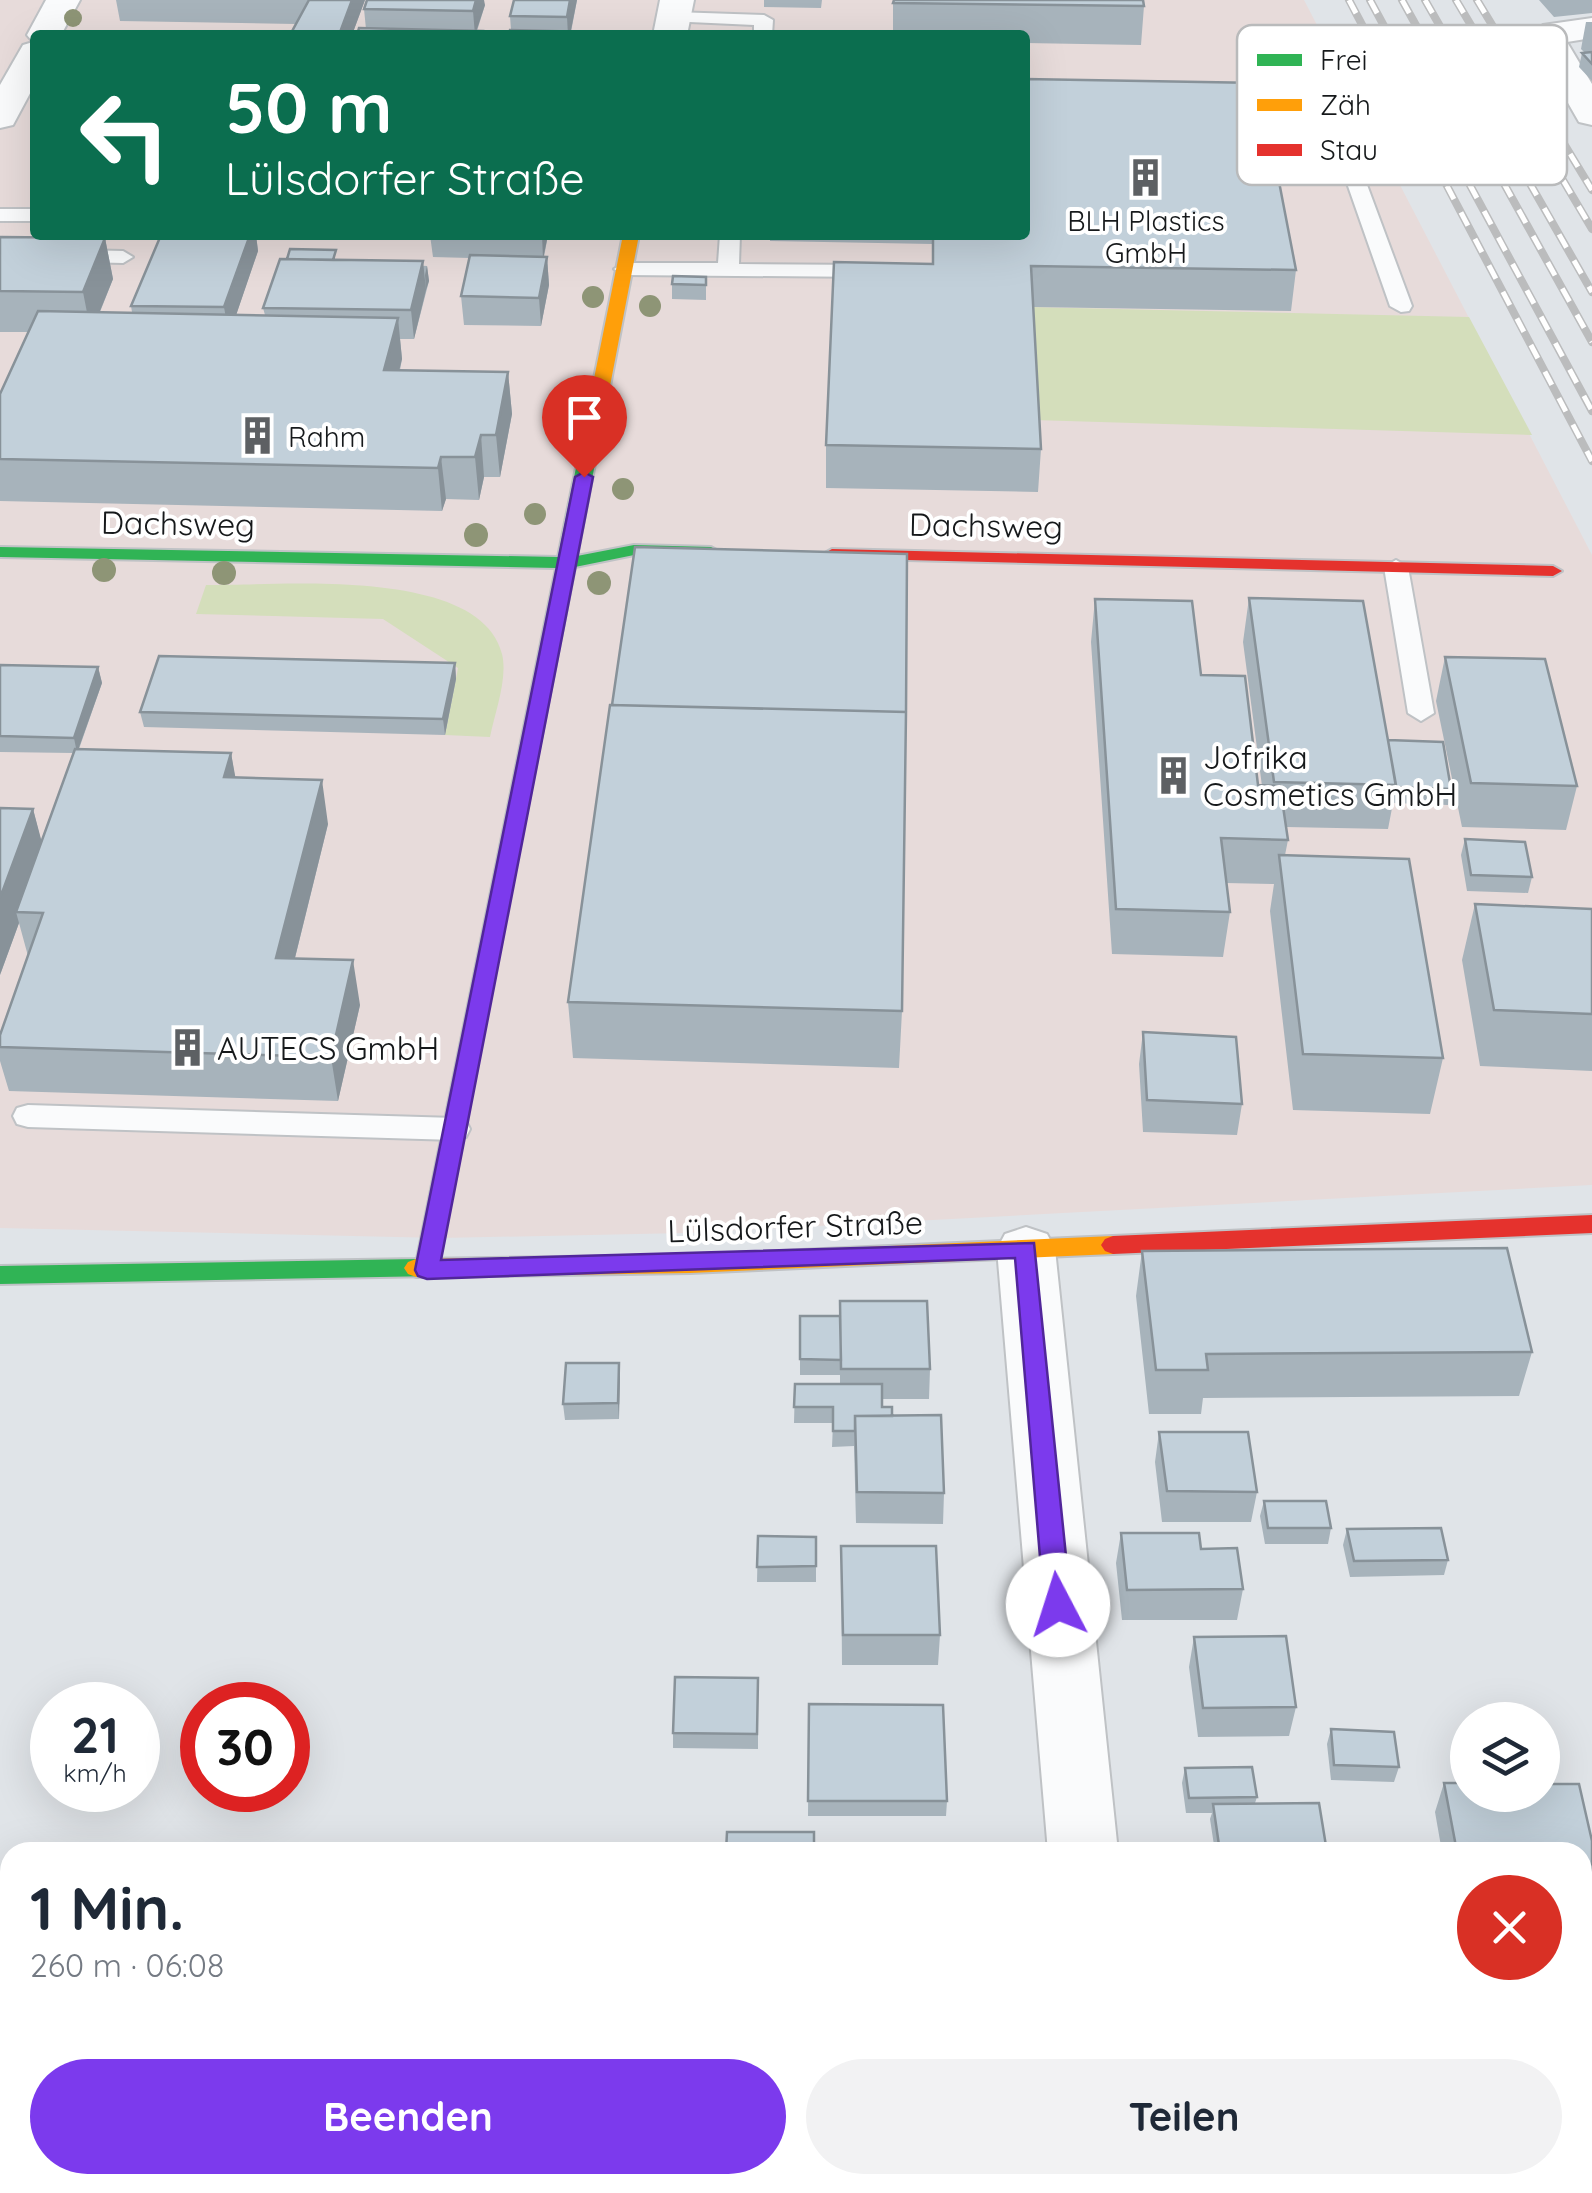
<!DOCTYPE html>
<html lang="de">
<head>
<meta charset="utf-8">
<style>
  :root { --surface:#fff; --page:#f2f2f3; --text:#1f2937; --muted:#747a83; --accent:#7c3aed }
  body { margin:0; font-family:Quicksand,sans-serif; background:var(--page); color:var(--text); height:100vh; display:flex; flex-direction:column; font-size:38px; white-space:nowrap }
  * { box-sizing:border-box; margin:0 }
  p { font-size:32px; color:var(--muted) }
  .icon { flex:none; width:55px; height:55px; fill:none; stroke:currentColor; stroke-width:2; stroke-linecap:round; stroke-linejoin:round }
  .map { position:relative; flex:1; overflow:hidden }
  .drawer { position:absolute; left:0px; top:1842px; width:1592px; height:352px; display:flex; flex-direction:column; background:var(--surface); border-radius:30px 30px 0 0; box-shadow:0 10px 40px #0002 }
  .drawer>* { flex:none }
  .hud { position:absolute; left:30px; top:30px; width:1000px; height:210px; border-radius:10px; box-shadow:0 10px 40px #0002; background:#0b6e4f; color:#fff; overflow:hidden }
  .buttons { position:absolute; left:1450px; top:1702px; display:grid; gap:20px }
  .buttons a { display:grid; place-items:center; width:110px; height:110px; border-radius:50%; background:var(--surface); box-shadow:0 10px 40px #0002; font-size:50px }
  .speed { position:absolute; left:30px; top:1682px; display:flex; gap:20px; font-size:50px; font-weight:700; text-align:center }
  .speed>* { display:grid; place-content:center; width:130px; height:130px; border-radius:50%; background:var(--surface); box-shadow:0 10px 40px #0002; line-height:1 }
  .speed small { font-size:25px; font-weight:400 }
  .speed .limit { border:15px solid #d22; background:#fff; color:#111 }
  .pin { position:absolute; display:grid; place-items:center; width:85px; height:85px; color:#fff; margin:-102px -42px; border-radius:50% 50% 50% 0; rotate:-45deg; box-shadow:0 0 10px #0007 }
  .pin .icon { rotate:45deg }
  .me { position:absolute; width:110px; margin:-55px; rotate:355deg; stroke-linejoin:round; filter:drop-shadow(0 0 8px #0008) }
  .turn { display:flex; align-items:center; gap:35px; height:210px; padding:0 30px; font-size:45px }
  .turn .icon { width:130px; height:130px; stroke-width:2.5 }
  .turn b { display:block; font-size:70px; line-height:85px }
  .round { display:grid; place-items:center; flex:none; width:105px; height:105px; border-radius:52px; background:var(--page) }
  .overview { display:flex; align-items:center; justify-content:space-between; height:170px; padding:0 30px }
  h1 { font-size:60px; font-weight:700; line-height:75px }
  .button { display:flex; gap:20px; margin-top:auto; padding:20px 30px }
  .button a { flex:1; height:115px; border-radius:60px; background:var(--accent); color:#fff; font-size:40px; font-weight:700; line-height:115px; text-align:center }
  .button a+a { background:var(--page); color:var(--text) }
  .map>svg:first-child { display:block }
</style>
</head>
<body>
<div class="map">
<svg width="1592" height="2193" viewBox="0 0 1592 2193">
  <rect width="100%" height="100%" fill="#e0e4e8"/>
  <path fill="#e7dbda" fill-rule="evenodd" d="M0 0H1304L1592 555V1185L685 1233 441 1238 0 1228ZM35 35H1025V235H35Z"/>
  <path fill="#d4debb" d="M1028 307 1469 317 1532 435 1034 420Z
    M206 585C275 586 480 565 502 654 508 678 495 712 490 737L445 735 458 668 383 619 196 614Z"/>
  <g fill="none" stroke-linecap="round" stroke-linejoin="round">
    <defs>
      <path id="lane" d="M674 12 764 15 773 20 772 35H754V25L668 21 665 17Z
        M1228 107 1275 108 1310 115 1350 139 1412 306 1409 311 1401 312 1390 306 1334 146 1297 123 1221 117V109Z
        M0 209H35V221H0Z
        M720 235H740L739 264 872 265 883 271 872 277 625 275 614 269 625 263H718Z
        M0 248 123 251 133 257 123 263 0 260Z
        M1396 560 1408 567 1434 713 1421 721 1408 713 1384 567Z
        M28 1105 455 1118 466 1121 470 1129 466 1137 455 1140 28 1127 17 1124 13 1116 17 1108Z"/>
      <path id="street" d="M46 0H80L61 35H35V84L13 125 0 128V85L23 45 33 42 27 35Z
        M660 0H694L687 35H653Z
        M1592 18V38L1567 42 1592 84V125L1579 122 1533 42 1543 25Z
        M1026 1227 1047 1234 1055 1249 1118 1852H1048L997 1249 1005 1234Z
        M1582 1977H1592V2045H1582Z
        M1074 2185H1150L1151 2193H1075Z"/>
      <path id="fast" d="M592 428 601 433 577 556 634 545 711 547 720 552 711 557 634 555 575 567 435 1276 0 1284V1266L417 1259 556 568 0 557V547L558 557 583 433Z"/>
      <path id="slow" d="M623 235H639L601 433 592 438 583 433Z
        M1113 1236 1121 1239 1125 1245 1121 1251 1113 1254 690 1273 416 1277 408 1274 404 1268 408 1262 416 1259 690 1255Z"/>
      <path id="jam" d="M832 549 1553 566 1562 571 1553 576 826 558 823 554Z
        M1592 1215V1233L1113 1254 1105 1251 1101 1245 1105 1239 1113 1236Z"/>
    </defs>
    <use href="#lane" stroke="#bfc2c5" stroke-width="4"/>
    <use href="#street" stroke="#bfc2c5" stroke-width="4"/>
    <use href="#fast" stroke="#bfc2c5" stroke-width="4"/>
    <use href="#slow" stroke="#bfc2c5" stroke-width="4"/>
    <use href="#jam" stroke="#bfc2c5" stroke-width="4"/>
    <use href="#lane" fill="#fafbfc" fill-rule="evenodd"/>
    <use href="#street" fill="#fafbfc" fill-rule="evenodd"/>
    <use href="#fast" fill="#30b455" fill-rule="evenodd"/>
    <use href="#slow" fill="#ff9f0a" fill-rule="evenodd"/>
    <use href="#jam" fill="#e5322d" fill-rule="evenodd"/>
    <defs>
      <path id="rail" d="M1349 0 1592 461
        M1370 0 1592 411
        M1402 0 1592 342
        M1425 0 1592 292
        M1456 0 1592 229
        M1477 0 1592 190"/>
    </defs>
    <use href="#rail" stroke="#bbbcbd" stroke-width="8"/>
    <use href="#rail" stroke="#fff" stroke-width="5" stroke-dasharray="15" stroke-linecap="butt"/>
  </g>
  <g fill="#8e9576">
    <circle cx="73" cy="18" r="9"/>
    <circle cx="593" cy="297" r="11"/>
    <circle cx="650" cy="306" r="11"/>
    <circle cx="623" cy="489" r="11"/>
    <circle cx="535" cy="514" r="11"/>
    <circle cx="476" cy="535" r="12"/>
    <circle cx="104" cy="570" r="12"/>
    <circle cx="224" cy="573" r="12"/>
    <circle cx="599" cy="583" r="12"/>
  </g>
  <path fill="#a7b3bb" d="M116 0H365L352 35H290L296 24 120 21Z
    M514 0H577L571 32H587V35H509L511 30 510 16Z
    M764 0H822L821 8 764 7Z
    M893 0 1144 6 1141 45 1025 43V35H893Z
    M1539 0H1592V13L1554 17Z
    M485 5 477 31 366 29 364 9Z
    M1586 22H1592V81L1579 67 1582 53H1585L1581 49Z
    M161 235H256L258 251 236 315H265L263 308 337 260 427 266 429 281 414 339H400L402 359 400 370 508 372 512 414 500 477H484L479 500 446 499 442 511 0 501V394L28 332H0V237L105 238 113 279 100 312H132L131 306Z
    M430 235H548L544 257H547L549 285 541 326 464 325 461 296 470 258 433 257Z
    M770 235H1025L1296 270 1291 311 1033 307 1041 449 1038 492 826 488V445L932 264V244L770 241Z
    M706 277V300L672 299V284Z
    M1249 598 1388 740 1451 789 1448 805 1393 803 1388 829 1286 827 1288 840 1285 855 1443 1058 1430 1114 1293 1110 1270 911 1274 884 1226 883 1230 912 1223 957 1112 954 1091 642 1095 599 1201 675 1258 785 1262 786 1243 642Z
    M1445 657 1577 786 1566 830 1462 827 1436 701Z
    M455 663 456 679 445 735 144 727 140 712Z
    M0 665 98 667 102 683 79 749 231 753 235 778 328 824 295 958 360 1005 338 1101 9 1091 0 1061V1035L28 956 19 923 0 975 33 809 41 841 73 753 0 752Z
    M1465 839 1532 877 1528 893 1467 891 1461 855Z
    M1475 904 1592 909V1071L1480 1066 1462 960Z
    M568 1002 902 1011 899 1068 573 1058Z
    M1143 1032 1242 1104 1237 1135 1143 1132 1139 1064Z
    M1142 1251 1532 1352 1519 1396 1203 1398 1201 1414H1149L1136 1296Z
    M800 1316 930 1369 929 1399H882V1407L892 1416 944 1493 943 1524 856 1523 854 1446 832 1447 833 1423H794L795 1384H840V1375H800Z
    M619 1363V1419L565 1420 563 1404Z
    M1159 1432 1257 1492 1251 1522H1162L1155 1462Z
    M1264 1501 1331 1528 1328 1544H1265L1260 1516Z
    M1347 1529 1448 1560 1444 1575 1350 1577 1343 1545Z
    M1121 1533 1201 1549 1243 1589 1237 1620H1122L1116 1563Z
    M758 1536 816 1537V1582H757Z
    M841 1546 940 1635 938 1665H842Z
    M1194 1637 1296 1707 1289 1736 1198 1737 1189 1667Z
    M758 1678V1749L673 1748V1733Z
    M809 1704 947 1801 946 1816H808Z
    M1331 1729 1399 1767 1394 1782 1331 1780 1327 1744Z
    M1185 1768 1257 1797 1255 1803 1327 1852H1215L1210 1819 1212 1813H1186L1182 1783Z
    M1444 1783 1592 1841V1926H1582V1852H1442L1435 1812Z
    M1304 2185H1582L1592 2193H1302Z"/>
  <path fill="#889299" d="M352 0H365L352 35H339Z
    M476 0H484L485 5 475 35 473 11Z
    M570 0H577L570 35H568L567 17Z
    M250 235H256L258 251 229 336 224 307Z
    M542 235H548L543 259Z
    M105 238 113 279 91 333 83 292Z
    M547 257 549 285 541 326 539 298Z
    M423 261 426 290 414 339 411 310Z
    M427 266 429 281 426 290 425 275Z
    M398 318 402 359 389 412 384 370Z
    M508 372 512 414 500 477 496 435Z
    M481 435 484 477 479 500 475 457Z
    M441 457 446 499 442 511 438 468Z
    M455 663 456 679 445 735 443 719Z
    M98 667 102 683 77 753 74 738Z
    M231 753 239 797 224 777Z
    M322 780 328 824 284 1002 276 958Z
    M33 809 45 854 16 912 19 923 0 975V898Z
    M353 960 360 1005 338 1101 331 1057Z
    M619 1363 620 1378 619 1419 618 1403Z"/>
  <path fill="#c2d0da" stroke="#889299" stroke-width="2.5" d="M309 0H352L339 35H290Z
    M367 0H476L473 11 364 9Z
    M514 0H570L567 17 510 16Z
    M894 0H1143L1144 6 893 3Z
    M359 28 483 31 482 35H357Z
    M510 30 587 32 586 35H509Z
    M1592 52V64L1582 53Z
    M1025 79 1260 83 1296 270 1031 266 1041 449 826 445 834 262 933 264V235H1025Z
    M161 235H250L224 307 131 306Z
    M0 237 105 238 83 292 0 291Z
    M290 249 336 250 333 260 287 259Z
    M470 255 547 257 539 298 461 296Z
    M280 259 423 261 411 310 263 308Z
    M673 276 706 277V285L672 284Z
    M38 311 398 318 384 370 508 372 496 435H481L475 457H441L438 468 0 459V394Z
    M635 547 907 554 906 712 612 705Z
    M1249 598 1363 601 1396 785 1274 782Z
    M1095 599 1192 601 1201 675 1245 676 1258 785 1280 786 1288 840 1221 838 1230 912 1116 909Z
    M159 656 455 663 443 719 140 712Z
    M1445 657 1545 659 1577 786 1471 783Z
    M0 665 98 667 74 738 0 736Z
    M610 705 906 712 902 1011 568 1002Z
    M1388 740 1443 742 1451 789 1396 787Z
    M75 749 231 753 224 777 322 780 276 958 353 960 331 1057 0 1047V1035L43 913 16 912Z
    M0 808 33 809 0 898Z
    M1465 839 1525 842 1532 877 1471 875Z
    M1279 855 1409 859 1443 1058 1303 1054Z
    M1475 904 1592 909V1014L1494 1010Z
    M1143 1032 1236 1037 1242 1104 1147 1100Z
    M1507 1248 1532 1352 1206 1354 1208 1370H1156L1142 1251Z
    M840 1301H927L930 1369H841Z
    M800 1316H840L841 1360 800 1359Z
    M566 1363H619L618 1403 563 1404Z
    M795 1384H882V1407H892V1416H855V1431H833V1407H794Z
    M941 1415 944 1493 857 1492 855 1416Z
    M1159 1432H1248L1257 1492 1167 1491Z
    M1264 1501H1326L1331 1528H1268Z
    M1441 1528 1448 1560 1354 1561 1347 1529Z
    M1121 1533H1199L1201 1549 1237 1548 1243 1589 1127 1590Z
    M758 1536 816 1537V1566L757 1567Z
    M841 1546H936L940 1635H843Z
    M1286 1636 1296 1707 1203 1708 1194 1637Z
    M675 1677 758 1678 757 1734 673 1733Z
    M809 1704 943 1705 947 1801H808Z
    M1331 1729 1394 1732 1399 1767 1334 1765Z
    M1252 1767 1257 1797 1189 1798 1185 1768Z
    M1444 1783H1468V1795H1542V1784H1579L1592 1841V1897H1582V1852H1457Z
    M1319 1803 1327 1852H1220L1213 1804Z
    M727 1832H814V1852H726Z
    M843 1848H951V1852H843Z
    M1592 2108V2193H1315L1313 2185H1582V2109Z
    M772 2188 882 2189V2193H772Z"/>
  <path fill="#7c3aed" stroke="#51269a" stroke-width="2.5" d="M584 472 593 477 441 1260 1034 1243 1071 1605 1067 1613 1058 1617 1048 1613 1044 1605 1015 1258 427 1279 418 1276 415 1270 575 477Z"/>
  <defs>
    <symbol id="building-bare" viewBox="-9 -9 18 18"><path d="M-4-6H4V6H1V3H-1V6H-4ZM-2.5-4.3h1.7v1.8h-1.7ZM.8-4.3h1.7v1.8H.8ZM-2.5-1h1.7V.8h-1.7ZM.8-1h1.7V.8H.8Z" fill="#5d6063" stroke="#fff" stroke-width="2.5" paint-order="stroke"/></symbol>
  </defs>
  <g fill-rule="evenodd">
    <use href="#building-bare" x="1118" y="150" width="55" height="55"/>
    <use href="#building-bare" x="230" y="408" width="55" height="55"/>
    <use href="#building-bare" x="1146" y="748" width="55" height="55"/>
    <use href="#building-bare" x="160" y="1020" width="55" height="55"/>
  </g>
  <g text-anchor="middle" dominant-baseline="central" stroke-width="8" stroke-linejoin="round" paint-order="stroke">
    <g font-size="28" fill="#16191b" stroke="#fff">
      <text x="1146" y="220">BLH Plastics<tspan x="1146" dy="32">GmbH</tspan></text>
      <text x="288" y="436" text-anchor="start">Rahm</text>
    </g>
    <g font-size="32" fill="#16191b" stroke="#fff">
      <text transform="translate(178 523) rotate(1)">Dachsweg</text>
      <text transform="translate(986 525) rotate(1)">Dachsweg</text>
      <text transform="translate(795 1226) rotate(-2)">Lülsdorfer Straße</text>
    </g>
    <g font-size="32" fill="#16191b" stroke="#fff" text-anchor="start">
      <text x="1203" y="757">Jofrika<tspan x="1203" dy="37">Cosmetics GmbH</tspan></text>
      <text x="217" y="1048">AUTECS GmbH</text>
    </g>
  </g>
  <rect x="1237" y="25" width="330" height="160" rx="15" fill="#fff" stroke="#b9babb" stroke-width="2.5"/>
  <rect x="1257" y="54" width="45" height="12" fill="#30b455"/>
  <rect x="1257" y="99" width="45" height="12" fill="#ff9f0a"/>
  <rect x="1257" y="144" width="45" height="12" fill="#e5322d"/>
  <g font-size="28" fill="#16191b">
    <text x="1320" y="70">Frei</text>
    <text x="1320" y="115">Zäh</text>
    <text x="1320" y="160">Stau</text>
  </g>
</svg>
<div class="buttons">
<a><svg class="icon" aria-label="layers" viewBox="0 0 24 24"><path d="M12 4l9 5-9 5-9-5zM3 14l9 5 9-5"/></svg></a>
</div>
<div class="speed"><div>21<small>km/h</small></div><div class="limit">30</div></div>
<div class="pin" style="left:584px;top:477px;background:#d93025"><svg class="icon" aria-label="arrive" viewBox="0 0 24 24"><path d="M6 21V4h12l-3 4 3 4H6"/></svg></div>
<svg class="me" style="left:1058px;top:1605px" viewBox="-20 -20 40 40"><circle r="19" fill="#fff"/><path d="M0-13L10 11 0 6-10 11z" fill="#7c3aed"/></svg>
<div class="hud">
<div class="turn"><svg class="icon" aria-label="left" viewBox="0 0 24 24"><path d="M17 20v-9H6M10 6l-5 5 5 5"/></svg><div><b>50 m</b>Lülsdorfer Straße</div></div>
</div>
<section class="drawer">
<div class="overview"><div><h1>1 Min.</h1><p>260 m · 06:08</p></div><a class="round" style="background:#d93025;color:#fff"><svg class="icon" aria-label="close" viewBox="0 0 24 24"><path d="M6 6l12 12M18 6L6 18"/></svg></a></div>
<div class="button"><a>Beenden</a><a>Teilen</a></div>
</section>
</div>
</body>
</html>
